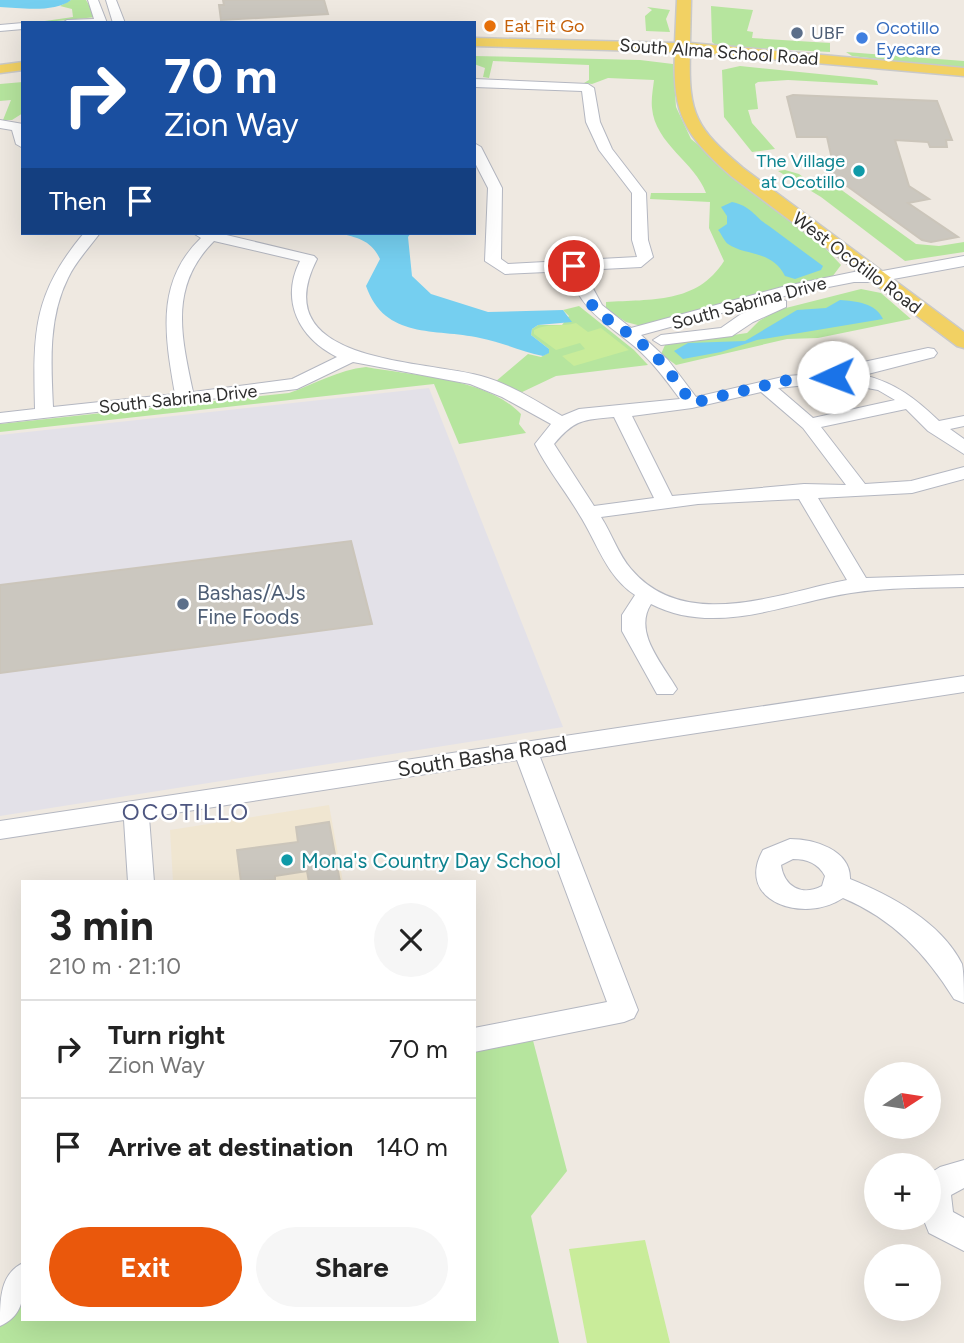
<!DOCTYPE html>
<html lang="en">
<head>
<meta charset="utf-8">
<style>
  :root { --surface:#fff; --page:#f6f6f6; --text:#222; --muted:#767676; --line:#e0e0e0; --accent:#ea580c }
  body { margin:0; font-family:Figtree,sans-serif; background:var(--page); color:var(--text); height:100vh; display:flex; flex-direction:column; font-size:26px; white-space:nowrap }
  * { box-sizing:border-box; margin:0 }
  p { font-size:23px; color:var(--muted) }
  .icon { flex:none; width:38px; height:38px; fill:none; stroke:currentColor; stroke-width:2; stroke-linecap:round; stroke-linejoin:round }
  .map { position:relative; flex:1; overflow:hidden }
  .details { position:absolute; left:21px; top:880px; width:455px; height:441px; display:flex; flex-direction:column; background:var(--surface); border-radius:0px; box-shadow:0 7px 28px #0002 }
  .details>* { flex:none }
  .banner { position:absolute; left:21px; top:21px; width:455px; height:214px; border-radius:0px; box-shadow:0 7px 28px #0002; background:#1a4fa0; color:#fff; overflow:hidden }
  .needle { width:46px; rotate:78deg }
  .controls { position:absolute; left:864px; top:1062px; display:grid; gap:14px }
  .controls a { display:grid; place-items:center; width:77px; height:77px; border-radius:50%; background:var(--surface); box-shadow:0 7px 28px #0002; font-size:35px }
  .pin { position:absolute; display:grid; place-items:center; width:60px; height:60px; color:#fff; margin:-30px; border:4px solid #fff; border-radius:50%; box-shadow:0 2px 7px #0007 }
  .me { position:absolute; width:77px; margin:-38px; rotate:268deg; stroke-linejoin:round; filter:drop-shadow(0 0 5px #0008) }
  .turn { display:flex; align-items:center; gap:24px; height:147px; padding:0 28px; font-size:32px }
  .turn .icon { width:91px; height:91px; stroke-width:2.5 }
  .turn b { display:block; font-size:49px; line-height:60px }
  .then { display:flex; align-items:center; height:66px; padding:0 28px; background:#0003; gap:14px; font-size:26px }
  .round { display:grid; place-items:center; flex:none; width:74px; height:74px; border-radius:37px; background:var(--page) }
  .overview { display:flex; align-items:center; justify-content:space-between; height:119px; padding:0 28px }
  h1 { font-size:42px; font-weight:700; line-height:52px }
  .action { display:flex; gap:14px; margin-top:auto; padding:14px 28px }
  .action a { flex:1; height:80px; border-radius:42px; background:var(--accent); color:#fff; font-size:28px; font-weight:700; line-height:80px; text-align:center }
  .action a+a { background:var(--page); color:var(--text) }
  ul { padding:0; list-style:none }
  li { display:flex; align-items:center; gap:21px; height:98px; padding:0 28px; border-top:2px solid var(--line) }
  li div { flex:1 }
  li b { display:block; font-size:26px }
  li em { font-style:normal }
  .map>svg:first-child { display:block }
</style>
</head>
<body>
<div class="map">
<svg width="964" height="1343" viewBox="0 0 964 1343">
  <rect width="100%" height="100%" fill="#efe9e1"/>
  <path fill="#e3e1e8" d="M429 388 563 727 0 816V435Z"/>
  <path fill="#f0e6d1" d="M329 805 343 882H173L170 830Z"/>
  <path fill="#b6e59e" d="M71 0H86L96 17 17 25 73 17 72 9 60 6Z
    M711 6 753 10 747 31 753 32 752 38 830 43V52L717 46 712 42Z
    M647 7 670 10 666 19 670 32 646 31 645 16 652 10Z
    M846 52 964 61V69L852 56Z
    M474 56 640 60 673 64 676 107 691 139 826 249 841 265 832 277 645 327 626 322 606 309V302C651 299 697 304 724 261L709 228 710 202 650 199 651 193H706C695 162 655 144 652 108 651 99 653 89 654 80L608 78 592 84 584 83 589 80V65L493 61 489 78 483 77 485 68 474 64Z
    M740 66 869 79 877 81 878 85 788 80 758 82 755 84 758 109 748 110 752 123 775 149 752 152 724 117 722 70Z
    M23 82V113L12 120H3L11 100 0 101V84Z
    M785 170 799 174 819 189 836 186 916 244 939 246 964 242V252L905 261 821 197 778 171Z
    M861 289 881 293 911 319 818 338 787 339 676 365 661 354 665 345 747 333 759 321 778 310Z
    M579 306 634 350 648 365 556 376 518 394 495 382 528 354 541 357 548 353 549 349 531 335 532 329 538 325H562L569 316 563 310Z
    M366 367C414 376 485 377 521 414L519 424 526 433 459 444 434 384 0 432V424L289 393C315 384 338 370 366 367Z
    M530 1029 567 1171 531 1216 559 1343H0V1306L23 1277V1320H474V1040Z"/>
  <path fill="#c9ec9a" d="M576 323 588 332 601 328 629 350 574 366 562 356 585 349 580 343 556 350 534 334V330C547 323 562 327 576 323Z
    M645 1240 670 1343H587L569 1249Z"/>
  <path fill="#75cff0" d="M0 0H71C55 13 20 8 0 7Z
    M732 202C753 207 753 216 769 226 787 239 805 253 823 266L821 270 795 279 785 276C772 250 745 256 728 244 724 241 721 233 718 230L727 224V216L721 207Z
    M339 233H411L408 237 412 276 431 294 488 312 563 310 572 322 538 325 532 329 531 335 549 349V353L543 356C522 352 502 342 480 338 435 328 385 340 366 286L380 259C371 240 358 238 339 233Z
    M840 300C856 301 876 303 883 319L757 340 721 352 683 359 674 351 688 343 745 341 797 310 826 308Z"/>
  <path fill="#cbc7bf" stroke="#cbc5ba" stroke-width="2" d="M223 0H324L328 14 221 20 219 5H224Z
    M793 95 937 101 952 140H946L947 147H930L928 142 895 140 909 186 929 199 908 203 958 237 931 242 922 240 829 173H832L822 166 833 164 827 137H797L787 97Z
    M351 541 372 624 0 673V585Z
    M329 822 340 882H309L307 871 275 876V880L241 882 237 850 298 842 296 827Z"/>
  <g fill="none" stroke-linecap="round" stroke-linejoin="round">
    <defs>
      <path id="minor" d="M88 0H98L107 23H62L67 20 94 19Z
        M106 0H116L125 23H113Z
        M23 23V29L0 31V25Z
        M474 79 588 84 594 88 600 122 612 149 646 193 648 240 653 257 641 267 583 270 602 305 631 328 786 286 854 272H877L964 256V266L877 282H854L788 295 641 335 668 360 696 397 787 376 843 372 859 363 928 348 934 349 937 353 934 357 864 375C897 384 915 398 939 421L964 416V426L950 429 964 439V454L928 431 906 409 821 427 865 484 911 481 964 467V479L912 493 818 498 866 578 964 575V587C927 588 888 587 851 593 786 603 715 637 651 604 633 632 662 663 677 689L673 694H657L622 631V615L635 595C606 576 597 542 579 514 565 490 547 469 535 444L551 424 502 397 470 384 353 362 297 389 0 423V413L35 409C33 332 33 294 84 233H100C89 248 76 261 68 278 48 318 51 363 53 407L175 394C165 337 155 282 201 238L193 233H218L314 256 317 259C263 364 424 360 481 376 510 384 536 401 562 416L579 409 680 399C666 380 652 361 634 346 604 321 582 312 568 271L505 274 485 261 488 188 474 161V143L481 147 502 188 501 259 508 264 637 257 632 240V193L599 150 586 122 582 91 474 87ZM214 241 300 261C280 301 299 338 337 357L292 379 193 392C181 335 169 286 214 241ZM835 382 878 390 895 400 813 418 778 388ZM761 392 803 428 846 485 804 484 672 496 632 416 692 408ZM614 417 654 498 594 506 554 444C575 419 583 420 614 417ZM799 499 847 580C779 593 685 633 631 569 618 554 612 534 601 517L698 504Z
        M0 120 23 124V148L16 144 12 130 0 128Z
        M780 299 786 301V307L753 322 732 336 661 345 653 340 661 335 721 328 741 314Z
        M964 676V692L540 757 638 1010 634 1018 624 1022 474 1052V1028L607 1002 517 760 149 817 154 882H128L124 820 0 839V821Z
        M790 839C814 839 851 850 850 879 892 896 941 922 962 964 964 974 964 992 964 1003L954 999C926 954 893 919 843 898 805 924 734 902 763 850ZM793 859C807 859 818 863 825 876L822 886C801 897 784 886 781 865Z
        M964 1160V1188L951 1195 953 1212 964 1218V1251L929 1233 923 1218H929V1174L940 1167Z
        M23 1263C23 1289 28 1314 0 1326 0 1299 0 1274 23 1263Z"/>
      <path id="major" d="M677 0H691L690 43 964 68V76L690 52C688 115 696 128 743 168L964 332V348L957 346 731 176C685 135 672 115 675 52L474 46V38L675 43Z
        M23 62V70L0 73V65Z"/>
    </defs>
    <use href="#minor" stroke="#b4b7c1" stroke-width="2"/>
    <use href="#major" stroke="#c9c9c9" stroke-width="3"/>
    <use href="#minor" fill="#fff" fill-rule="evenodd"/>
    <use href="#major" fill="#f2d163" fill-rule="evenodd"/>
  </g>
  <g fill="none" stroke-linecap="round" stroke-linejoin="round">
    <path stroke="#1a73e8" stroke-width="12" stroke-dasharray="0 21.6" d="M574 266C589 322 615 317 651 352 667 366 679 386 692 403L796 378 833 377"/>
  </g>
  <circle fill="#e8710a" stroke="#fff" stroke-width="2.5" cx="490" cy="26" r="7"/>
  <g fill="#5c6f8a" stroke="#fff" stroke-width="2.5">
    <circle cx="797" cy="33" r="7"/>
    <circle cx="183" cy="604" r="7"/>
  </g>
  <circle fill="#3f7fe0" stroke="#fff" stroke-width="2.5" cx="862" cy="38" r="7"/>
  <g fill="#0f9aa8" stroke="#fff" stroke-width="2.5">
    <circle cx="859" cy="171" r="7"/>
    <circle cx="287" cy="860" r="7"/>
  </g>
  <g text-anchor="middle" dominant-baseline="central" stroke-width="5" stroke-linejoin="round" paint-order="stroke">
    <g font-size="18" fill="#c56008" stroke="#fff" text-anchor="start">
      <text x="504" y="26">Eat Fit Go</text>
    </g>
    <g font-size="18" fill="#366cbe" stroke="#fff" text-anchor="start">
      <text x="876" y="28">Ocotillo<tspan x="876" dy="21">Eyecare</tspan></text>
    </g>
    <g font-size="18" fill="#4e5e75" stroke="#fff" text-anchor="start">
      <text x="811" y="33">UBF</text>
    </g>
    <g font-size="18" fill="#2e2e2e" stroke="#fff">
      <text transform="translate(719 52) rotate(4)">South Alma School Road</text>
      <text transform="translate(857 263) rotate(37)">West Ocotillo Road</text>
      <text transform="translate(749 303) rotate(-15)">South Sabrina Drive</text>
      <text transform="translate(178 399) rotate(-6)">South Sabrina Drive</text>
    </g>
    <g font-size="18" fill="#0d838f" stroke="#fff" text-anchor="end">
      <text x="845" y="161">The Village<tspan x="845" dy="21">at Ocotillo</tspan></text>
    </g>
    <g font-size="21" fill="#4e5e75" stroke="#fff" text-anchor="start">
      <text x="197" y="592">Bashas/AJs<tspan x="197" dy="24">Fine Foods</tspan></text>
    </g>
    <g font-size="21" fill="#2e2e2e" stroke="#fff">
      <text transform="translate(482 756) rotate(-9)">South Basha Road</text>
    </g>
    <g font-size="21" fill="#0d838f" stroke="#fff" text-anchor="start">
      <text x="301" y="860">Mona's Country Day School</text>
    </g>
    <g font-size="23" letter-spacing="2" fill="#4d5680" stroke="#fff">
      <text x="186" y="812">OCOTILLO</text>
    </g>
  </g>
</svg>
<div class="controls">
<a><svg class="needle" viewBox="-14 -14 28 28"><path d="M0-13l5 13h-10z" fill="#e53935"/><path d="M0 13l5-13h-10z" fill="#767676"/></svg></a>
<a>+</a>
<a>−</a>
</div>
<div class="pin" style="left:574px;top:266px;background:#d93025"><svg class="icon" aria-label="arrive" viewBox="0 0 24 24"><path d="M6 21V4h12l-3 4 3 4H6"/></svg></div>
<svg class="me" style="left:833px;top:377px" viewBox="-20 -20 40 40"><circle r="19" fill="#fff"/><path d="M0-13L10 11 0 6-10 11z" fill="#1a73e8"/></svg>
<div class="banner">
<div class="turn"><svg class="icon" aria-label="right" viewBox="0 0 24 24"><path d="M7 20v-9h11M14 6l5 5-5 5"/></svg><div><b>70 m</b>Zion Way</div></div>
<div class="then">Then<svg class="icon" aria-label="arrive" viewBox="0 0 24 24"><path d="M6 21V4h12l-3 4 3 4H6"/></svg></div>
</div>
<section class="details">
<div class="overview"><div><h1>3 min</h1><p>210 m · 21:10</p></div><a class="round"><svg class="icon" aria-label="close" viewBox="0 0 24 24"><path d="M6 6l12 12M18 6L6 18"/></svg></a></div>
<ul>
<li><svg class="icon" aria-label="right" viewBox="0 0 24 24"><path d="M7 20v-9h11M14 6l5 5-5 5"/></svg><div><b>Turn right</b><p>Zion Way</p></div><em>70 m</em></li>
<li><svg class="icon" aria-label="arrive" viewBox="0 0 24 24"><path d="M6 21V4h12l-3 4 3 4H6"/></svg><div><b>Arrive at destination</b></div><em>140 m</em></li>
</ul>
<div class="action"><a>Exit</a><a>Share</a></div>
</section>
</div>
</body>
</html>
